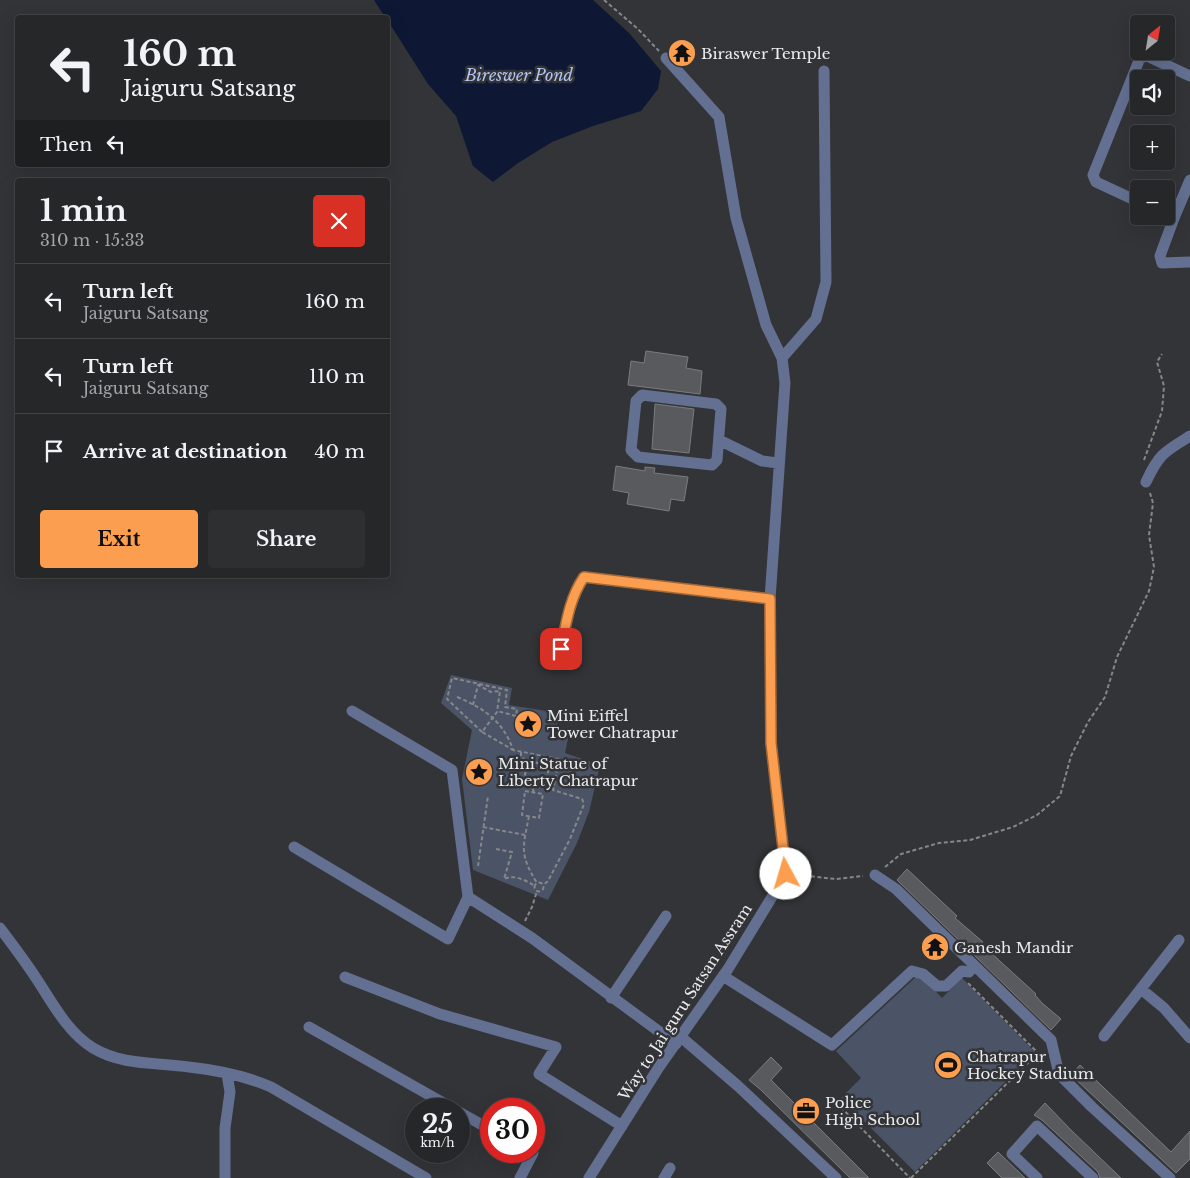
<!DOCTYPE html>
<html lang="en">
<head>
<meta charset="utf-8">
<style>
  :root { --surface:#262729; --page:#2e2f31; --text:#f1f3f6; --muted:#a4a5a8; --line:#424446; --accent:#fb9e50 }
  body { margin:0; font-family:"Libre Baskerville",serif; background:var(--page); color:var(--text); height:100vh; display:flex; flex-direction:column; font-size:19px; white-space:nowrap }
  * { box-sizing:border-box; margin:0 }
  p { font-size:16px; color:var(--muted) }
  .icon { flex:none; width:28px; height:28px; fill:none; stroke:currentColor; stroke-width:2; stroke-linecap:round; stroke-linejoin:round }
  .map { position:relative; flex:1; overflow:hidden }
  .side { position:absolute; left:15px; top:178px; width:375px; height:400px; display:flex; flex-direction:column; background:var(--surface); border-radius:5px; box-shadow:0 5px 20px #0002,0 0 0 1px var(--line) }
  .side>* { flex:none }
  .hud { position:absolute; left:15px; top:15px; width:375px; height:152px; border-radius:5px; box-shadow:0 5px 20px #0002,0 0 0 1px var(--line); background:#262729; color:var(--text); overflow:hidden }
  .needle { width:32px; rotate:30deg }
  .tools { position:absolute; left:1130px; top:15px; display:grid; gap:10px }
  .tools a { display:grid; place-items:center; width:45px; height:45px; border-radius:5px; background:var(--surface); box-shadow:0 5px 20px #0002,0 0 0 1px var(--line); font-size:25px }
  .speed { position:absolute; left:405px; top:1098px; display:flex; gap:10px; font-size:25px; font-weight:700; text-align:center }
  .speed>* { display:grid; place-content:center; width:65px; height:65px; border-radius:50%; background:var(--surface); box-shadow:0 5px 20px #0002,0 0 0 1px var(--line); line-height:1 }
  .speed small { font-size:12px; font-weight:400 }
  .speed .limit { border:8px solid #d22; background:#fff; color:#111 }
  .pin { position:absolute; display:grid; place-items:center; width:42px; height:42px; color:#fff; margin:-21px; border-radius:10px; box-shadow:0 2px 8px #0006 }
  .me { position:absolute; width:55px; margin:-28px; rotate:354deg; stroke-linejoin:round; filter:drop-shadow(0 0 4px #0008) }
  .turn { display:flex; align-items:center; gap:18px; height:105px; padding:0 25px; font-size:22px }
  .turn .icon { width:65px; height:65px; stroke-width:2.5 }
  .turn b { display:block; font-size:35px; line-height:42px }
  .then { display:flex; align-items:center; height:48px; padding:0 25px; background:#0003; gap:10px; font-size:19px }
  .round { display:grid; place-items:center; flex:none; width:52px; height:52px; border-radius:5px; background:var(--page) }
  .head { display:flex; align-items:center; justify-content:space-between; height:85px; padding:0 25px }
  h1 { font-size:30px; font-weight:700; line-height:38px }
  .primary-button { display:flex; gap:10px; margin-top:auto; padding:10px 25px }
  .primary-button a { flex:1; height:58px; border-radius:5px; background:var(--accent); color:#111; font-size:20px; font-weight:700; line-height:58px; text-align:center }
  .primary-button a+a { background:var(--page); color:var(--text) }
  ul { padding:0; list-style:none }
  li { display:flex; align-items:center; gap:15px; height:75px; padding:0 25px; border-top:1px solid var(--line) }
  li div { flex:1 }
  li b { display:block; font-size:19px }
  li em { font-style:normal }
  .map>svg:first-child { display:block }
</style>
</head>
<body>
<div class="map">
<svg width="1190" height="1178" viewBox="0 0 1190 1178">
  <rect width="100%" height="100%" fill="#333437"/>
  <path fill="#4b5367" d="M451 675 512 688 509 705 559 713 556 731 569 734 565 753 600 765 589 812 577 843 548 900 473 870 462 779 472 730 441 703Z
    M919 974 942 998 962 978 1035 1052 915 1172 841 1098 861 1078 836 1051Z"/>
  <path fill="#0e1733" d="M374 0H593L629 33 661 71 658 89 641 111 593 126 552 142 518 163 493 182 473 166 456 116 428 84 388 21V18L385 17Z"/>
  <path fill="#595a5e" stroke="#7b7c80" d="M646 351 688 357 686 368 702 371 700 394 628 385 631 361 644 363Z
    M655 404 694 409 689 453 652 449Z
    M616 466 645 471V467L655 468 654 473 688 477 684 501 671 499 669 511 627 504 629 493 613 490Z
    M907 869 957 916 955 918 983 942 981 943 990 952 1036 994 1035 995 1042 1003 1061 1019 1051 1030 897 880Z
    M771 1057 782 1068 771 1080 869 1178H850L761 1090 749 1080Z
    M1080 1065 1171 1152 1190 1131V1159L1176 1173 1071 1075Z
    M1045 1103 1071 1130 1121 1178H1100L1098 1172 1042 1120 1034 1115Z
    M998 1152 1025 1178H1002L987 1163Z"/>
  <g fill="none" stroke-linecap="round" stroke-linejoin="round">
    <path stroke="#868789" stroke-width="2" stroke-dasharray="4 2.5" stroke-linecap="butt" d="M604 0 638 29 659 51
      M1144 460 1162 411 1164 386 1157 362 1162 354
      M457 697C484 708 504 722 513 750L559 759 553 790 582 799 584 804 570 839 548 881 543 885
      M473 705 478 685 491 692 500 691 497 712 482 732 513 750
      M482 732 447 699 452 678 507 690 505 707 517 709 516 716 497 711
      M521 752V757L527 761 549 765 546 786 524 782 527 761
      M525 791 543 794 539 818 522 815Z
      M533 792 534 784
      M529 816C523 847 519 854 537 883
      M483 827 525 835
      M496 849 512 852 504 879C514 874 525 880 535 886
      M478 866 488 796
      M885 867 901 854 939 843 970 840 1013 827 1037 815 1060 796 1071 756 1088 722 1105 697 1117 657 1149 591 1154 567 1149 535 1153 503 1150 493
      M798 875 836 879 863 876
      M534.5 887a4.5 4.5 0 1 1 9 0a4.5 4.5 0 1 1-9 0Z
      M525 921 532 907 537 891
      M832 1098 910 1178
      M911 1178 1038 1053 968 983"/>
    <path stroke="#647091" stroke-width="11" d="M1139 202 1096 182 1093 175 1140 58 1147 56 1190 76
      M1166 215 1174 218 1190 180
      M1174 218 1160 256 1162 263 1190 262
      M782 358 816 319 826 282 824 71
      M642 395 716 404 721 409 717 460 712 465 638 457 631 450 636 401Z
      M719 440 762 461 778 463
      M1146 482C1159 454 1164 452 1190 436
      M561 649C566 624 570 599 584 577L770 599
      M352 711 452 770 468 897 532 938 676 1044
      M294 847 448 939 468 897
      M875 875 896 889 1051 1040 1059 1074 1092 1107 1170 1178
      M0 928C12 944 25 961 36 978 52 1002 67 1032 93 1048 123 1066 157 1062 189 1067 216 1070 246 1076 271 1087L426 1178
      M723 976 832 1045 912 971 923 974 937 986H946L962 971 969 972
      M345 977 440 1014 556 1047 539 1074 622 1126
      M1141 989 1164 1008 1190 1038
      M611 998 666 916
      M309 1027 454 1109
      M1104 1036 1179 940
      M681 1037 738 1086 836 1178
      M459 1112 491 1130
      M225 1178V1128L230 1092 227 1074
      M520 1178 533 1153 529 1151
      M589 1178 659 1067 728 969 786 874 771 743 770 599 785 383 782 358 766 325 736 218 719 117 666 58
      M664 1178 670 1168
      M1037 1178 1012 1154 1037 1126 1093 1178"/>
  </g>
  <g fill="none" stroke-linecap="round" stroke-linejoin="round">
    <defs>
      <path id="route" d="M561 649C566 624 569 599 584 577L770 599 771 743 786 874"/>
    </defs>
    <use href="#route" stroke="#a36734" stroke-width="12"/>
    <use href="#route" stroke="#fb9e50" stroke-width="9"/>
  </g>
  <defs>
    <symbol id="temple-disc" viewBox="-11 -11 22 22"><circle r="9.5" fill="#fb9e50" stroke="#333437"/><path d="M0-6L5-2H3V0L6.5 2.5H4V6H1.5V3h-3V6H-4V2.5H-6.5L-3 0V-2H-5Z" fill="#111"/></symbol>
    <symbol id="sight-disc" viewBox="-11 -11 22 22"><circle r="9.5" fill="#fb9e50" stroke="#333437"/><path d="M0-6L1.8-2.2L6-1.7L2.9 1.2L3.7 5.4L0 3.3L-3.7 5.4L-2.9 1.2L-6-1.7L-1.8-2.2Z" fill="#111"/></symbol>
    <symbol id="stadium-disc" viewBox="-11 -11 22 22"><circle r="9.5" fill="#fb9e50" stroke="#333437"/><path d="M0-5a6.5 5 0 1 0 0 10a6.5 5 0 1 0 0-10ZM-3.5-1.8h7v3.6h-7Z" fill="#111"/></symbol>
    <symbol id="office-disc" viewBox="-11 -11 22 22"><circle r="9.5" fill="#fb9e50" stroke="#333437"/><path d="M-6-3h4V-5.5h4V-3h4V5H-6ZM-1-4.5V-3h2v-1.5ZM-6 0V1H6V0Z" fill="#111"/></symbol>
  </defs>
  <g fill-rule="evenodd">
    <use href="#temple-disc" x="666" y="37" width="32" height="32"/>
    <use href="#sight-disc" x="512" y="708" width="32" height="32"/>
    <use href="#sight-disc" x="463" y="756" width="32" height="32"/>
    <use href="#temple-disc" x="919" y="931" width="32" height="32"/>
    <use href="#stadium-disc" x="932" y="1049" width="32" height="32"/>
    <use href="#office-disc" x="790" y="1095" width="32" height="32"/>
  </g>
  <g text-anchor="middle" dominant-baseline="central" stroke-width="5" stroke-linejoin="round" paint-order="stroke">
    <g font-size="15" fill="#ebecee" stroke="#333437" text-anchor="start">
      <text x="701" y="53">Biraswer Temple</text>
      <text x="547" y="715">Mini Eiffel<tspan x="547" dy="17">Tower Chatrapur</tspan></text>
      <text x="498" y="763">Mini Statue of<tspan x="498" dy="17">Liberty Chatrapur</tspan></text>
      <text x="954" y="947">Ganesh Mandir</text>
      <text x="967" y="1056">Chatrapur<tspan x="967" dy="17">Hockey Stadium</tspan></text>
      <text x="825" y="1102">Police<tspan x="825" dy="17">High School</tspan></text>
    </g>
    <g font-size="15" fill="#ebecee" stroke="#333437">
      <text transform="translate(685 1002) rotate(-57)">Way to Jai guru Satsan Assram</text>
    </g>
    <g font-size="16" font-style="italic" fill="#b3c5f5" stroke="#333437">
      <text x="519" y="75">Bireswer Pond</text>
    </g>
  </g>
</svg>
<div class="tools">
<a><svg class="needle" viewBox="-14 -14 28 28"><path d="M0-13l5 13h-10z" fill="#e53935"/><path d="M0 13l5-13h-10z" fill="#a4a5a8"/></svg></a>
<a><svg class="icon" aria-label="sound" viewBox="0 0 24 24"><path d="M4 9h4l5-4v14l-5-4H4zM17 9q2 3 0 6"/></svg></a>
<a>+</a>
<a>−</a>
</div>
<div class="speed"><div>25<small>km/h</small></div><div class="limit">30</div></div>
<div class="pin" style="left:561px;top:649px;background:#d93025"><svg class="icon" aria-label="arrive" viewBox="0 0 24 24"><path d="M6 21V4h12l-3 4 3 4H6"/></svg></div>
<svg class="me" style="left:786px;top:874px" viewBox="-20 -20 40 40"><circle r="19" fill="#fff"/><path d="M0-13L10 11 0 6-10 11z" fill="#fb9e50"/></svg>
<div class="hud">
<div class="turn"><svg class="icon" aria-label="left" viewBox="0 0 24 24"><path d="M17 20v-9H6M10 6l-5 5 5 5"/></svg><div><b>160 m</b>Jaiguru Satsang</div></div>
<div class="then">Then<svg class="icon" aria-label="left" viewBox="0 0 24 24"><path d="M17 20v-9H6M10 6l-5 5 5 5"/></svg></div>
</div>
<section class="side">
<div class="head"><div><h1>1 min</h1><p>310 m · 15:33</p></div><a class="round" style="background:#d93025;color:#fff"><svg class="icon" aria-label="close" viewBox="0 0 24 24"><path d="M6 6l12 12M18 6L6 18"/></svg></a></div>
<ul>
<li><svg class="icon" aria-label="left" viewBox="0 0 24 24"><path d="M17 20v-9H6M10 6l-5 5 5 5"/></svg><div><b>Turn left</b><p>Jaiguru Satsang</p></div><em>160 m</em></li>
<li><svg class="icon" aria-label="left" viewBox="0 0 24 24"><path d="M17 20v-9H6M10 6l-5 5 5 5"/></svg><div><b>Turn left</b><p>Jaiguru Satsang</p></div><em>110 m</em></li>
<li><svg class="icon" aria-label="arrive" viewBox="0 0 24 24"><path d="M6 21V4h12l-3 4 3 4H6"/></svg><div><b>Arrive at destination</b></div><em>40 m</em></li>
</ul>
<div class="primary-button"><a>Exit</a><a>Share</a></div>
</section>
</div>
</body>
</html>
